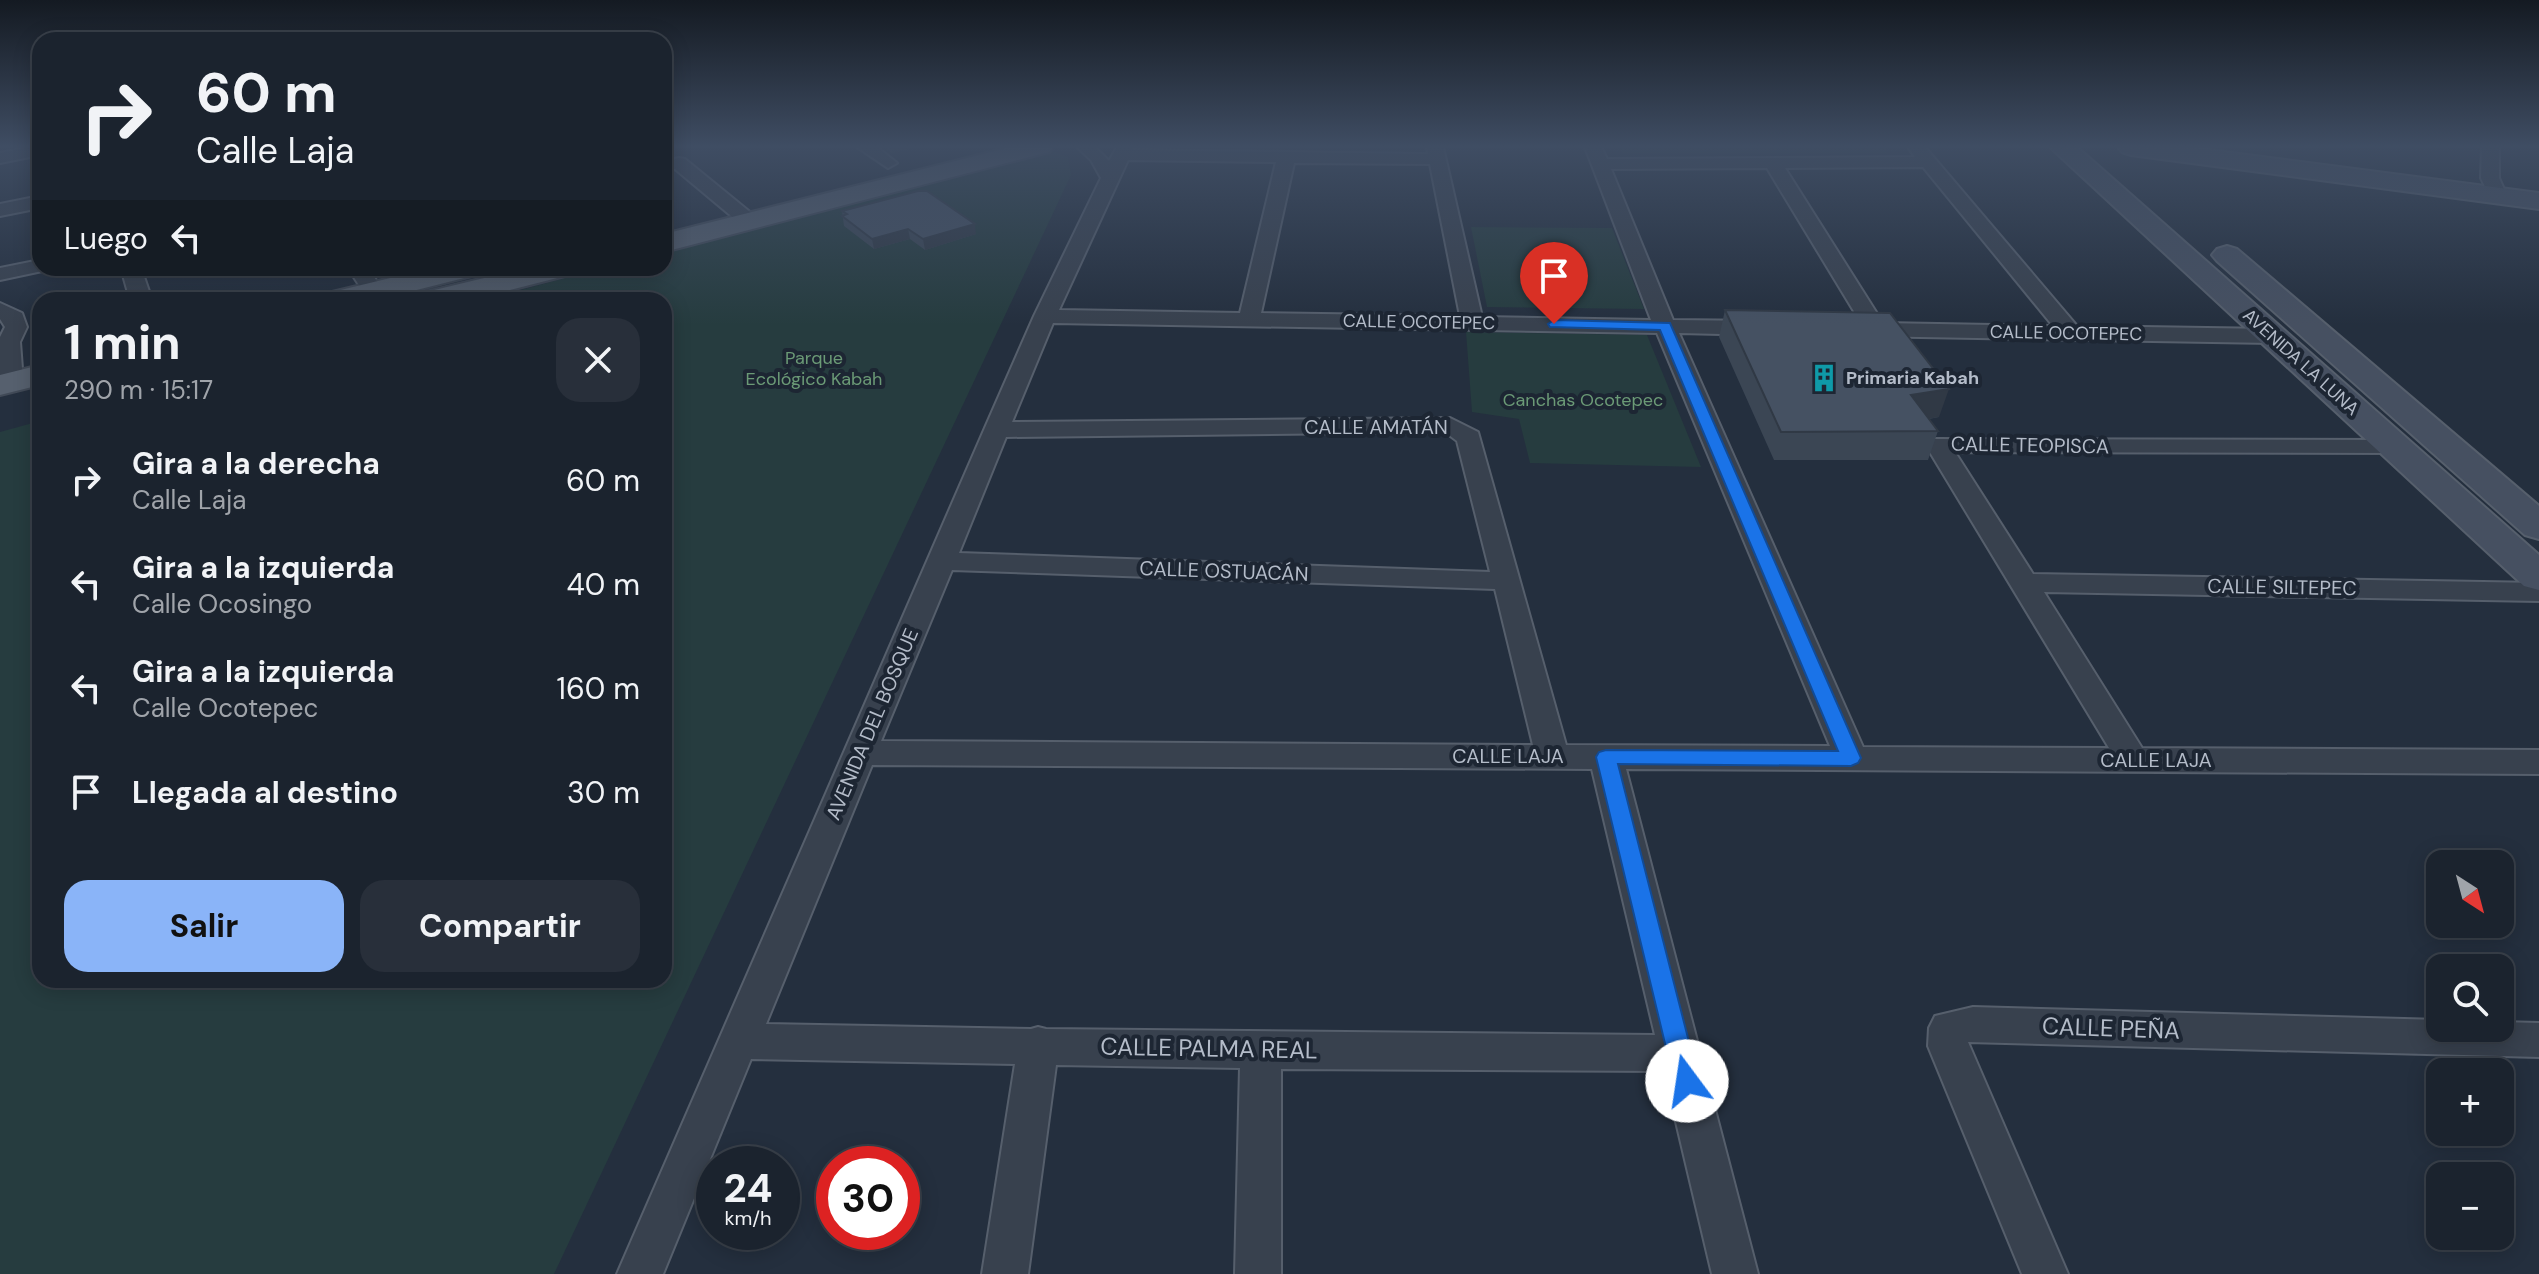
<!DOCTYPE html>
<html lang="es">
<head>
<meta charset="utf-8">
<style>
  :root { --surface:#1b232e; --page:#282f3a; --text:#f1f3f6; --muted:#a0a4aa; --line:#39404a; --accent:#8ab4f8 }
  body { margin:0; font-family:"DM Sans",sans-serif; background:var(--page); color:var(--text); height:100vh; display:flex; flex-direction:column; font-size:30px; white-space:nowrap }
  * { box-sizing:border-box; margin:0 }
  p { font-size:26px; color:var(--muted) }
  .icon { flex:none; width:44px; height:44px; fill:none; stroke:currentColor; stroke-width:2; stroke-linecap:round; stroke-linejoin:round }
  .map { position:relative; flex:1; overflow:hidden }
  .sheet { position:absolute; left:32px; top:292px; width:640px; height:696px; display:flex; flex-direction:column; background:var(--surface); border-radius:24px; box-shadow:0 4px 20px #0003,0 0 0 2px var(--line) }
  .sheet>* { flex:none }
  .hud { position:absolute; left:32px; top:32px; width:640px; height:244px; border-radius:24px; box-shadow:0 4px 20px #0003,0 0 0 2px var(--line); background:#1b232e; color:var(--text); overflow:hidden }
  .needle { width:52px; rotate:144deg }
  .fabs { position:absolute; left:2426px; top:850px; display:grid; gap:16px }
  .fabs a { display:grid; place-items:center; width:88px; height:88px; border-radius:16px; background:var(--surface); box-shadow:0 4px 20px #0003,0 0 0 2px var(--line); font-size:40px }
  .speed { position:absolute; left:696px; top:1146px; display:flex; gap:16px; font-size:40px; font-weight:700; text-align:center }
  .speed>* { display:grid; place-content:center; width:104px; height:104px; border-radius:50%; background:var(--surface); box-shadow:0 4px 20px #0003,0 0 0 2px var(--line); line-height:1 }
  .speed small { font-size:20px; font-weight:400 }
  .speed .limit { border:12px solid #d22; background:#fff; color:#111 }
  .pin { position:absolute; display:grid; place-items:center; width:68px; height:68px; color:#fff; margin:-82px -34px; border-radius:50% 50% 50% 0; rotate:-45deg; box-shadow:0 0 8px #0007 }
  .pin .icon { rotate:45deg }
  .me { position:absolute; width:88px; margin:-44px; rotate:346deg; stroke-linejoin:round; filter:drop-shadow(0 0 6px #0008) }
  .turn { display:flex; align-items:center; gap:28px; height:168px; padding:0 32px; font-size:36px }
  .turn .icon { width:104px; height:104px; stroke-width:2.5 }
  .turn b { display:block; font-size:56px; line-height:68px }
  .then { display:flex; align-items:center; height:76px; padding:0 32px; background:#0003; gap:16px; font-size:30px }
  .round { display:grid; place-items:center; flex:none; width:84px; height:84px; border-radius:24px; background:var(--page) }
  .headline { display:flex; align-items:center; justify-content:space-between; height:136px; padding:0 32px }
  h1 { font-size:48px; font-weight:700; line-height:60px }
  .button { display:flex; gap:16px; margin-top:auto; padding:16px 32px }
  .button a { flex:1; height:92px; border-radius:24px; background:var(--accent); color:#111; font-size:32px; font-weight:700; line-height:92px; text-align:center }
  .button a+a { background:var(--page); color:var(--text) }
  ul { padding:0; list-style:none }
  li { display:flex; align-items:center; gap:24px; height:104px; padding:0 32px }
  li div { flex:1 }
  li b { display:block; font-size:30px }
  li em { font-style:normal }
  .map>svg:first-child { display:block }
</style>
</head>
<body>
<div class="map">
<svg width="2539" height="1274" viewBox="0 0 2539 1274">
  <rect width="100%" height="100%" fill="#242f3e"/>
  <path fill="#263c3f" d="M1619 147H1885L1887 153H1622Z
    M1052 151 1068 157 1071 175 554 1274H0V432L40 421V980H664V300H484L602 268H664V251L1032 153Z
    M1471 227 1612 228 1644 309 1487 307Z
    M1466 332 1647 335 1701 467 1530 463 1519 419 1472 412Z"/>
  <g fill="none" stroke-linecap="round" stroke-linejoin="round">
    <defs>
      <path id="street" d="M31 147H40V155L0 163V153Z
        M857 147H877L897 163 888 168Z
        M1077 147H1095L1109 161 1117 147H1133L1132 150 1428 154 1427 147H1443L1482 317 1651 320 1585 147H1601L1607 159 1915 157 1908 147H1925L2077 326 2272 329 2283 336 2272 343 1863 336 1852 329 1861 323 1767 168 1611 169 1673 320 1763 321 1774 328 1763 335 1679 333 1863 747 2109 748 1925 444 1929 439 2396 440 2405 443 2409 448 2405 453 1955 452 2033 574 2539 583V601L2044 592 2142 748 2539 750V774L1626 769 1758 1274H1712L1664 1071 1281 1069V1274H1235L1240 1068 1056 1065 1028 1274H982L1015 1064 751 1059 663 1274H617L984 430 1034 316 1101 178 1091 160ZM1128 160 1276 162 1240 313 1059 310ZM1294 163 1430 164 1460 316 1261 313ZM1923 167 2053 326 1883 323 1785 168ZM1053 323 1657 333 1830 746 1566 745 1478 432 1450 418 1012 422ZM1445 432 1457 441 1490 572 959 553 1006 437ZM952 570 1495 589 1533 745 881 741ZM872 765 1592 769 1655 1035 1046 1029 1038 1027 1031 1029 766 1024Z
        M2482 147H2499V178L2507 196 2505 200H2491L2481 178Z
        M679 158 685 159 756 217 759 221 756 225H742L675 169 664 171V161Z
        M40 196V208L0 216V204Z
        M40 260V268H49L47 270 0 280V268Z
        M121 268H141L152 300H130Z
        M348 268H368L384 292 380 296H366Z
        M0 303 22 313 27 327 20 342 23 382 19 387 11 389 0 383V337L5 327 0 319Z
        M1973 1007 2440 1020V1028H2500V1022L2539 1023V1057L1968 1042 2068 1274H2022L1928 1046 1929 1028 1935 1016Z"/>
      <path id="secondary" d="M2050 147H2077L2539 555V590L2524 586Z
        M2118 147H2186L2539 193V209L2131 155 2122 152Z
        M2227 246 2237 249 2539 506V539L2525 535 2217 261 2212 255 2217 249Z"/>
      <path id="primary" d="M1011 147H1053L1049 152 664 252V234Z
        M432 268 480 269 476 275 377 300H323L328 293Z
        M525 268H577L573 274 471 300H417L422 293Z
        M40 365V385L0 395V375Z"/>
    </defs>
    <use href="#street" stroke="#565f6c" stroke-width="4"/>
    <use href="#secondary" stroke="#565f6c" stroke-width="4"/>
    <use href="#primary" stroke="#414a57" stroke-width="4"/>
    <use href="#street" fill="#38414e" fill-rule="evenodd"/>
    <use href="#secondary" fill="#465061" fill-rule="evenodd"/>
    <use href="#primary" fill="#56606e" fill-rule="evenodd"/>
  </g>
  <path fill="#3b4654" d="M883 147H917L892 153Z
    M842 211 976 234 925 250 910 239 874 249 844 226Z
    M1725 310 1939 417 1929 419 1938 431 1928 460H1774L1719 337Z"/>
  <path fill="#303945" d="M891 147H917L892 153Z
    M975 224 976 234 925 250 923 239Z
    M908 229 910 239 874 249 872 239Z
    M1949 389 1939 417 1902 423 1911 395Z"/>
  <path fill="#455162" stroke="#303945" stroke-width="2" d="M918 191H927L975 224 923 239 908 229 872 239 842 216 847 214 842 211Z
    M1725 310 1890 313 1949 389 1911 395 1938 431 1781 432Z"/>
  <linearGradient id="sky" x2="0" y2="1"><stop stop-color="#141a22"/><stop offset="0.45" stop-color="#3f4d63"/><stop offset="1" stop-color="#3f4d63" stop-opacity="0"/></linearGradient>
  <rect width="2539" height="325" fill="url(#sky)"/>
  <path fill="#1a73e8" stroke="#114b97" stroke-width="2" d="M1554 320 1670 323 1861 758 1858 763 1851 766 1618 764 1699 1081 1696 1088 1687 1092 1678 1088 1674 1081 1596 757 1599 752 1606 750 1838 751 1660 330 1550 327 1548 324Z"/>
  <defs>
    <symbol id="building-bare" viewBox="-9 -9 18 18"><path d="M-4-6H4V6H1V3H-1V6H-4ZM-2.5-4.3h1.7v1.8h-1.7ZM.8-4.3h1.7v1.8H.8ZM-2.5-1h1.7V.8h-1.7ZM.8-1h1.7V.8H.8Z" fill="#0f9aa8" stroke="#1d2633" stroke-width="2.5" paint-order="stroke"/></symbol>
  </defs>
  <g fill-rule="evenodd">
    <use href="#building-bare" x="1804" y="358" width="40" height="40"/>
  </g>
  <g text-anchor="middle" dominant-baseline="central" stroke-width="8" stroke-linejoin="round" paint-order="stroke">
    <g font-size="18" fill="#b4bcc9" stroke="#1d2633">
      <text transform="translate(1419 322) rotate(1)">CALLE OCOTEPEC</text>
      <text transform="translate(2066 333) rotate(1)">CALLE OCOTEPEC</text>
      <text transform="translate(2301 362) rotate(42)">AVENIDA LA LUNA</text>
    </g>
    <g font-size="18" fill="#6b9a76" stroke="#1d2633">
      <text x="814" y="358">Parque<tspan x="814" dy="21">Ecológico Kabah</tspan></text>
      <text x="1583" y="400">Canchas Ocotepec</text>
    </g>
    <g font-size="18" font-weight="bold" fill="#b4bcc9" stroke="#1d2633" text-anchor="start">
      <text x="1846" y="378">Primaria Kabah</text>
    </g>
    <g font-size="20" fill="#b4bcc9" stroke="#1d2633">
      <text x="1376" y="427">CALLE AMATÁN</text>
      <text transform="translate(2030 445) rotate(1)">CALLE TEOPISCA</text>
      <text transform="translate(1224 571) rotate(2)">CALLE OSTUACÁN</text>
      <text transform="translate(2282 587) rotate(1)">CALLE SILTEPEC</text>
      <text transform="translate(872 724) rotate(-67)">AVENIDA DEL BOSQUE</text>
      <text x="1508" y="756">CALLE LAJA</text>
      <text x="2156" y="760">CALLE LAJA</text>
    </g>
    <g font-size="24" fill="#b4bcc9" stroke="#1d2633">
      <text transform="translate(2111 1028) rotate(2)">CALLE PEÑA</text>
      <text transform="translate(1209 1048) rotate(1)">CALLE PALMA REAL</text>
    </g>
  </g>
</svg>
<div class="fabs">
<a><svg class="needle" viewBox="-14 -14 28 28"><path d="M0-13l5 13h-10z" fill="#e53935"/><path d="M0 13l5-13h-10z" fill="#a0a4aa"/></svg></a>
<a><svg class="icon" aria-label="search" viewBox="0 0 24 24"><circle cx="10" cy="10" r="6"/><path d="M15 15l6 6"/></svg></a>
<a>+</a>
<a>−</a>
</div>
<div class="speed"><div>24<small>km/h</small></div><div class="limit">30</div></div>
<div class="pin" style="left:1554px;top:324px;background:#d93025"><svg class="icon" aria-label="arrive" viewBox="0 0 24 24"><path d="M6 21V4h12l-3 4 3 4H6"/></svg></div>
<svg class="me" style="left:1687px;top:1081px" viewBox="-20 -20 40 40"><circle r="19" fill="#fff"/><path d="M0-13L10 11 0 6-10 11z" fill="#1a73e8"/></svg>
<div class="hud">
<div class="turn"><svg class="icon" aria-label="right" viewBox="0 0 24 24"><path d="M7 20v-9h11M14 6l5 5-5 5"/></svg><div><b>60 m</b>Calle Laja</div></div>
<div class="then">Luego<svg class="icon" aria-label="left" viewBox="0 0 24 24"><path d="M17 20v-9H6M10 6l-5 5 5 5"/></svg></div>
</div>
<section class="sheet">
<div class="headline"><div><h1>1 min</h1><p>290 m · 15:17</p></div><a class="round"><svg class="icon" aria-label="close" viewBox="0 0 24 24"><path d="M6 6l12 12M18 6L6 18"/></svg></a></div>
<ul>
<li><svg class="icon" aria-label="right" viewBox="0 0 24 24"><path d="M7 20v-9h11M14 6l5 5-5 5"/></svg><div><b>Gira a la derecha</b><p>Calle Laja</p></div><em>60 m</em></li>
<li><svg class="icon" aria-label="left" viewBox="0 0 24 24"><path d="M17 20v-9H6M10 6l-5 5 5 5"/></svg><div><b>Gira a la izquierda</b><p>Calle Ocosingo</p></div><em>40 m</em></li>
<li><svg class="icon" aria-label="left" viewBox="0 0 24 24"><path d="M17 20v-9H6M10 6l-5 5 5 5"/></svg><div><b>Gira a la izquierda</b><p>Calle Ocotepec</p></div><em>160 m</em></li>
<li><svg class="icon" aria-label="arrive" viewBox="0 0 24 24"><path d="M6 21V4h12l-3 4 3 4H6"/></svg><div><b>Llegada al destino</b></div><em>30 m</em></li>
</ul>
<div class="button"><a>Salir</a><a>Compartir</a></div>
</section>
</div>
</body>
</html>
